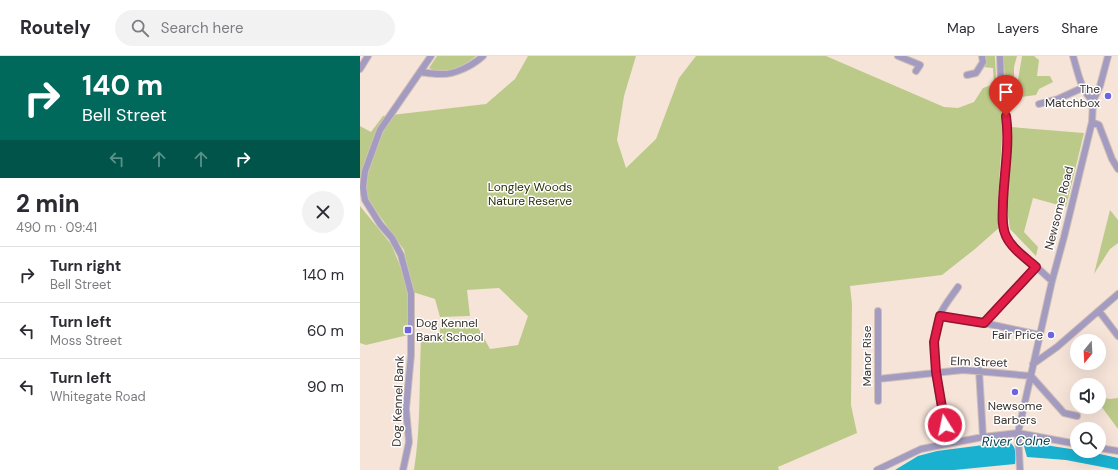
<!DOCTYPE html>
<html lang="en">
<head>
<meta charset="utf-8">
<style>
  :root { --surface:#fff; --page:#f2f2f3; --text:#2b2b33; --muted:#7c7c81; --line:#e1e1e2 }
  body { margin:0; font-family:"DM Sans",sans-serif; background:var(--page); color:var(--text); height:100vh; display:flex; flex-direction:column; font-size:15px; white-space:nowrap }
  * { box-sizing:border-box; margin:0 }
  p { font-size:13px; color:var(--muted) }
  .icon { flex:none; width:22px; height:22px; fill:none; stroke:currentColor; stroke-width:2; stroke-linecap:round; stroke-linejoin:round }
  .map { position:relative; flex:1; overflow:hidden }
  .panel { display:flex; flex-direction:column; background:var(--surface); width:360px }
  .panel>* { flex:none }
  .hud { background:#00695c; color:#fff; overflow:hidden }
  .needle { width:26px; rotate:198deg }
  .buttons { position:absolute; left:710px; top:278px; display:grid; gap:8px }
  .buttons a { display:grid; place-items:center; width:36px; height:36px; border-radius:50%; background:var(--surface); box-shadow:0 4px 16px #0002; font-size:20px }
  .pin { position:absolute; display:grid; place-items:center; width:34px; height:34px; color:#fff; margin:-41px -17px; border-radius:50% 50% 50% 0; rotate:-45deg; box-shadow:0 0 4px #0007 }
  .pin .icon { rotate:45deg }
  .me { position:absolute; width:44px; margin:-22px; rotate:350deg; stroke-linejoin:round; filter:drop-shadow(0 0 3px #0008) }
  .turn { display:flex; align-items:center; gap:14px; height:84px; padding:0 16px; font-size:18px }
  .turn .icon { width:52px; height:52px; stroke-width:2.5 }
  .turn b { display:block; font-size:28px; line-height:34px }
  .lanes { display:flex; align-items:center; height:38px; padding:0 16px; background:#0003; justify-content:center; gap:20px; direction:ltr }
  .lanes .off { opacity:.35 }
  .round { display:grid; place-items:center; flex:none; width:42px; height:42px; border-radius:21px; background:var(--page) }
  .headline { display:flex; align-items:center; justify-content:space-between; height:68px; padding:0 16px }
  h1 { font-size:24px; font-weight:800; line-height:30px }
  ul { padding:0; list-style:none }
  li { display:flex; align-items:center; gap:12px; height:56px; padding:0 16px; border-top:1px solid var(--line) }
  li div { flex:1 }
  li b { display:block; font-size:15px }
  li em { font-style:normal }
  header { display:flex; align-items:center; gap:24px; box-sizing:border-box; height:56px; padding:0 20px; background:var(--surface); border-bottom:1px solid var(--line) }
  header strong { font-size:19px }
  nav { display:flex; gap:22px; margin-inline-start:auto; font-size:14px }
  .search { width:280px; height:36px; background:var(--page); display:flex; align-items:center; gap:10px; box-sizing:border-box; padding:0 14px; border-radius:22px; color:var(--muted); font-size:15px }
  main { display:flex; flex:1; min-height:0 }
  .map>svg:first-child { display:block }
</style>
</head>
<body>
<header>
<strong>Routely</strong>
<div class="search"><svg class="icon" aria-label="search" viewBox="0 0 24 24"><circle cx="10" cy="10" r="6"/><path d="M15 15l6 6"/></svg>Search here</div>
<nav><a>Map</a><a>Layers</a><a>Share</a></nav>
</header>
<main>
<section class="panel">
<div class="hud">
<div class="turn"><svg class="icon" aria-label="right" viewBox="0 0 24 24"><path d="M7 20v-9h11M14 6l5 5-5 5"/></svg><div><b>140 m</b>Bell Street</div></div>
<div class="lanes"><svg class="icon off" aria-label="left" viewBox="0 0 24 24"><path d="M17 20v-9H6M10 6l-5 5 5 5"/></svg><svg class="icon off" aria-label="ahead" viewBox="0 0 24 24"><path d="M12 20V5M6 11l6-6 6 6"/></svg><svg class="icon off" aria-label="ahead" viewBox="0 0 24 24"><path d="M12 20V5M6 11l6-6 6 6"/></svg><svg class="icon" aria-label="right" viewBox="0 0 24 24"><path d="M7 20v-9h11M14 6l5 5-5 5"/></svg></div>
</div>
<div class="headline"><div><h1>2 min</h1><p>490 m · 09:41</p></div><a class="round"><svg class="icon" aria-label="close" viewBox="0 0 24 24"><path d="M6 6l12 12M18 6L6 18"/></svg></a></div>
<ul>
<li><svg class="icon" aria-label="right" viewBox="0 0 24 24"><path d="M7 20v-9h11M14 6l5 5-5 5"/></svg><div><b>Turn right</b><p>Bell Street</p></div><em>140 m</em></li>
<li><svg class="icon" aria-label="left" viewBox="0 0 24 24"><path d="M17 20v-9H6M10 6l-5 5 5 5"/></svg><div><b>Turn left</b><p>Moss Street</p></div><em>60 m</em></li>
<li><svg class="icon" aria-label="left" viewBox="0 0 24 24"><path d="M17 20v-9H6M10 6l-5 5 5 5"/></svg><div><b>Turn left</b><p>Whitegate Road</p></div><em>90 m</em></li>
</ul>
</section>
<div class="map">
<svg width="758" height="414" viewBox="0 0 758 414">
  <rect width="100%" height="100%" fill="#f6e4d9"/>
  <path fill="#bcca89" d="M77 0H116C105 10 82 21 69 12Z
    M168 0H276L264 40 257 84 266 112 296 83 319 22 336 0H466L584 51 598 52 614 46 623 32 634 28 633 12 623 11 626 0H635L636 23 643 67 638 143 641 170 615 193 582 219 490 230 492 248 491 349 497 377 418 411 419 414H54C61 371 59 326 61 282L78 283 81 269 116 268 130 293 158 289 168 260 139 232 107 234 110 260 80 261 75 243 53 236 44 194 7 142 0 139V70L11 76 23 60 126 48 155 23Z
    M643 0H657L654 11V21L645 22Z
    M662 0H674L679 4 677 20H690L693 26 679 33 676 39 661 41 658 24Z
    M651 71 724 77 706 151 673 142 664 176 678 191 676 200 650 173 647 153Z
    M0 150 31 188 39 207 47 231 48 279 6 289 0 287Z
    M750 154 758 164V187L750 193 734 218Z
    M739 341 750 343 758 342V373L741 350H739Z"/>
  <path fill="#1ab1d0" d="M647 386C657 388 656 399 655 408L594 414H535L558 400 577 395Z
    M666 386 717 394V395H726L758 402V414L706 404 667 401 664 390Z"/>
  <g fill="none" stroke-linecap="round" stroke-linejoin="round">
    <defs>
      <path id="minor" d="M538 0 560 9 556 15
        M640 0 641 28 648 75 645 115 643 160 645 179 651 188 692 225
        M713 0C718 16 720 33 733 45
        M0 13 8 0
        M61 16C67 17 73 18 80 18 94 19 112 10 123 0
        M607 19 616 17 623 6 622 0
        M679 48 698 43 722 32
        M732 66 739 69 752 103 758 113
        M518 255V345
        M739 255 758 280
        M580 260 624 267 680 279
        M624 267 676 211
        M673 308 697 291 758 238
        M619 314 623 381
        M518 323 603 314 671 320 704 357 717 360
        M588 387C582 352 566 292 580 259 584 249 592 240 598 231
        M739 392 758 395
        M43 414 49 386 46 353 51 299V237L41 199 32 182 20 168 5 144 3 131 5 115 20 74 71 0
        M517 414 561 393 623 381 658 377 717 388
        M660 414 658 377 692 225 704 181 732 66 733 45 740 30 748 0"/>
    </defs>
    <use href="#minor" stroke="#d0c0b7" stroke-width="8"/>
    <use href="#minor" stroke="#a49bc0" stroke-width="6"/>
  </g>
  <g fill="none" stroke-linecap="round" stroke-linejoin="round">
    <defs>
      <path id="route" d="M585 369 576 316 574 286 580 260 624 267 676 211C666 202 652 193 646 180 641 170 643 157 643 146 644 118 650 88 646 60"/>
    </defs>
    <use href="#route" stroke="#92132f" stroke-width="10"/>
    <use href="#route" stroke="#e11d48" stroke-width="7"/>
  </g>
  <g fill="#6d64de" stroke="#fff" stroke-width="1.5">
    <circle cx="748" cy="40" r="4"/>
    <rect x="44" y="270" width="8" height="8" rx="2"/>
    <circle cx="691" cy="279" r="4"/>
    <circle cx="655" cy="336" r="4"/>
  </g>
  <g text-anchor="middle" dominant-baseline="central" stroke-width="3" stroke-linejoin="round" paint-order="stroke">
    <g font-size="12" fill="#38312d" stroke="#fff" text-anchor="end">
      <text x="740" y="33">The<tspan x="740" dy="14">Matchbox</tspan></text>
      <text x="56" y="267" text-anchor="start">Dog Kennel<tspan x="56" dy="14">Bank School</tspan></text>
      <text x="683" y="279">Fair Price</text>
      <text x="655" y="350" text-anchor="middle">Newsome<tspan x="655" dy="14">Barbers</tspan></text>
    </g>
    <g font-size="12" fill="#282e05" stroke="#fff">
      <text x="170" y="131">Longley Woods<tspan x="170" dy="14">Nature Reserve</tspan></text>
    </g>
    <g font-size="12" fill="#38312d" stroke="#fff">
      <text transform="translate(699 152) rotate(-76)">Newsome Road</text>
      <text transform="translate(507 300) rotate(-90)">Manor Rise</text>
      <text transform="translate(619 306) rotate(2)">Elm Street</text>
      <text transform="translate(38 345) rotate(-88)">Dog Kennel Bank</text>
    </g>
    <g font-size="13" font-style="italic" fill="#003f4b" stroke="#fff">
      <text transform="translate(656 385) rotate(-1)">River Colne</text>
    </g>
  </g>
</svg>
<div class="buttons">
<a><svg class="needle" viewBox="-14 -14 28 28"><path d="M0-13l5 13h-10z" fill="#e53935"/><path d="M0 13l5-13h-10z" fill="#7c7c81"/></svg></a>
<a><svg class="icon" aria-label="sound" viewBox="0 0 24 24"><path d="M4 9h4l5-4v14l-5-4H4zM17 9q2 3 0 6"/></svg></a>
<a><svg class="icon" aria-label="search" viewBox="0 0 24 24"><circle cx="10" cy="10" r="6"/><path d="M15 15l6 6"/></svg></a>
</div>
<div class="pin" style="left:646px;top:60px;background:#d93025"><svg class="icon" aria-label="arrive" viewBox="0 0 24 24"><path d="M6 21V4h12l-3 4 3 4H6"/></svg></div>
<svg class="me" style="left:585px;top:369px" viewBox="-20 -20 40 40"><circle r="17" fill="#e11d48" stroke="#fff" stroke-width="3"/><path d="M0-11L8 9 0 5-8 9z" fill="#fff"/></svg>
</div>
</main>
</body>
</html>
